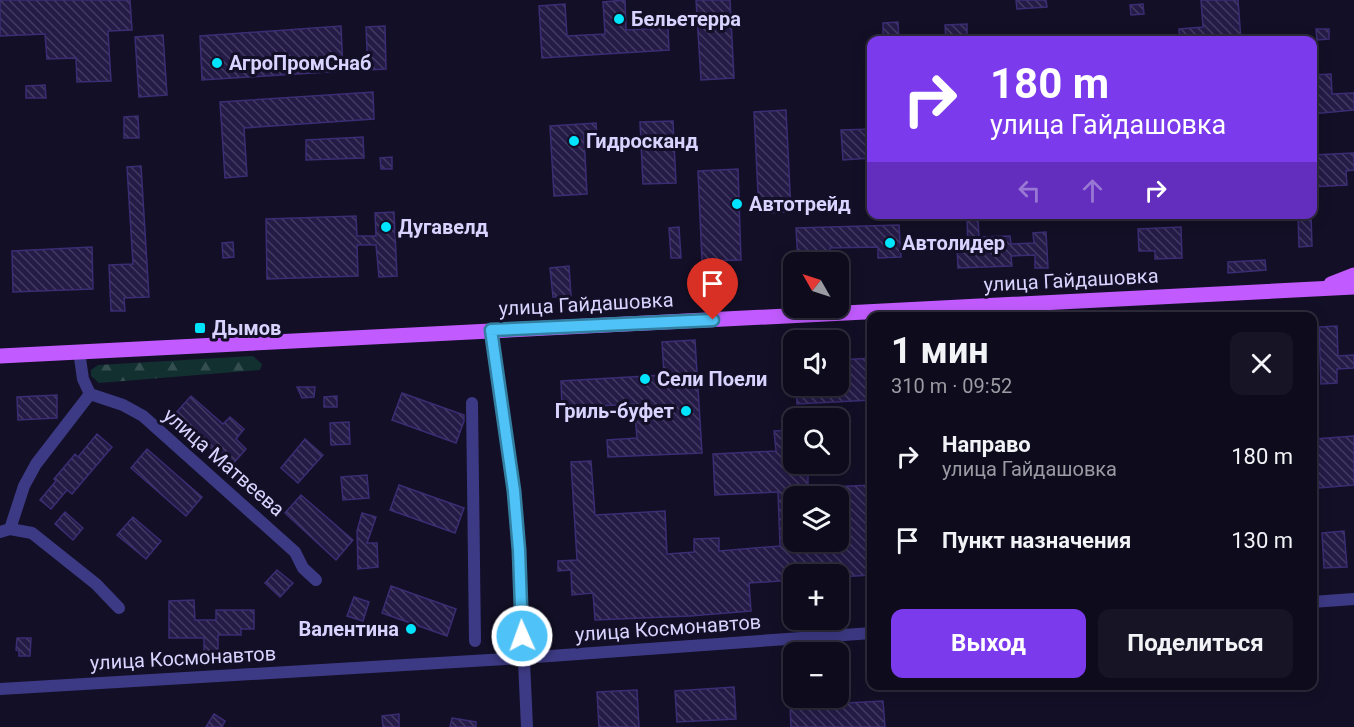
<!DOCTYPE html>
<html lang="ru">
<head>
<meta charset="utf-8">
<style>
  :root { --surface:#0e0b1c; --page:#171425; --text:#f1f3f6; --muted:#9b9ba3; --line:#2e2b3b; --accent:#7c3aed }
  body { margin:0; font-family:Roboto,sans-serif; background:var(--page); color:var(--text); height:100vh; display:flex; flex-direction:column; font-size:22px; white-space:nowrap }
  * { box-sizing:border-box; margin:0 }
  p { font-size:20px; color:var(--muted) }
  .icon { flex:none; width:33px; height:33px; fill:none; stroke:currentColor; stroke-width:2; stroke-linecap:round; stroke-linejoin:round }
  .map { position:relative; flex:1; overflow:hidden }
  .details { position:absolute; left:867px; top:312px; width:450px; height:378px; display:flex; flex-direction:column; background:var(--surface); border-radius:12px; box-shadow:0 3px 15px #0003,0 0 0 2px var(--line) }
  .details>* { flex:none }
  .banner { position:absolute; left:867px; top:36px; width:450px; height:183px; border-radius:12px; box-shadow:0 3px 15px #0003,0 0 0 2px var(--line); background:#7c3aed; color:#fff; overflow:hidden }
  .needle { width:39px; rotate:309deg }
  .buttons { position:absolute; left:783px; top:252px; display:grid; gap:12px }
  .buttons a { display:grid; place-items:center; width:66px; height:66px; border-radius:12px; background:var(--surface); box-shadow:0 3px 15px #0003,0 0 0 2px var(--line); font-size:30px }
  .pin { position:absolute; display:grid; place-items:center; width:51px; height:51px; color:#fff; margin:-62px -26px; border-radius:50% 50% 50% 0; rotate:-45deg; box-shadow:0 0 6px #0007 }
  .pin .icon { rotate:45deg }
  .me { position:absolute; width:66px; margin:-33px; rotate:358deg; stroke-linejoin:round; filter:drop-shadow(0 0 4px #0008) }
  .turn { display:flex; align-items:center; gap:21px; height:126px; padding:0 24px; font-size:27px }
  .turn .icon { width:78px; height:78px; stroke-width:2.5 }
  .turn b { display:block; font-size:42px; line-height:51px }
  .lanes { display:flex; align-items:center; height:57px; padding:0 24px; background:#0003; justify-content:center; gap:30px; direction:ltr }
  .lanes .off { opacity:.35 }
  .round { display:grid; place-items:center; flex:none; width:63px; height:63px; border-radius:12px; background:var(--page) }
  .headline { display:flex; align-items:center; justify-content:space-between; height:102px; padding:0 24px }
  h1 { font-size:36px; font-weight:700; line-height:45px }
  .button { display:flex; gap:12px; margin-top:auto; padding:12px 24px }
  .button a { flex:1; height:69px; border-radius:12px; background:var(--accent); color:#fff; font-size:24px; font-weight:700; line-height:69px; text-align:center }
  .button a+a { background:var(--page); color:var(--text) }
  ul { padding:0; list-style:none }
  li { display:flex; align-items:center; gap:18px; height:84px; padding:0 24px }
  li div { flex:1 }
  li b { display:block; font-size:22px }
  li em { font-style:normal }
  .map>svg:first-child { display:block }
</style>
</head>
<body>
<div class="map">
<svg width="1354" height="727" viewBox="0 0 1354 727">
  <defs>
    <pattern id="forest-firs" width="22" height="20" patternUnits="userSpaceOnUse" patternTransform="scale(1.5)"><rect width="22" height="20" fill="#12302f"/><path d="M5 1l3.5 6h-7zM16 11l3.5 6h-7z" fill="#344d4e"/></pattern>
    <pattern id="building-back-hatch" width="6" height="6" patternUnits="userSpaceOnUse" patternTransform="scale(1.5)"><rect width="6" height="6" fill="#241b47"/><path d="M-1 5l2 2M0 0l6 6M5-1l2 2" fill="none" stroke="#433b63"/></pattern>
  </defs>
  <rect width="100%" height="100%" fill="#130f26"/>
  <path fill="url(#forest-firs)" d="M253 356 262 364 260 370 99 383 91 376V370L98 365Z"/>
  <path fill="url(#building-back-hatch)" stroke="#3b2d73" stroke-width="1.5" fill-rule="evenodd" d="M0 0H130L132 30 108 31 111 81 77 82 76 58 47 59 45 34 0 36Z
    M625 0 626 30 668 28 669 50 542 58 539 6 565 4 567 36 605 34 603 2Z
    M696 0H730L734 78 701 80Z
    M1016 0H1046L1047 7 1017 9Z
    M1201 0H1238L1241 40H1180L1179 29 1203 27Z
    M1143 4 1144 14 1131 15 1130 5Z
    M898 22 899 40H883V23Z
    M967 24V40H946L945 25Z
    M341 26 343 71 202 80 200 36Z
    M385 26 386 69 368 70 366 27Z
    M1316 29H1329V39L1317 40Z
    M163 35 167 95 139 97 135 37Z
    M1331 74 1332 94 1354 93V110L1312 114V75Z
    M45 85 46 98H26V86Z
    M373 92 374 119 244 128 247 176 225 178 220 102Z
    M786 110 791 212 759 213 754 112Z
    M138 116 139 138H124V117Z
    M673 121 676 183 643 184 640 122Z
    M596 123 597 135H584L587 194 554 196 550 126Z
    M872 129V158L843 160 841 130Z
    M363 137 364 158 306 160V140Z
    M1354 153V170L1346 171 1347 185 1312 187V155Z
    M392 157V169H381L380 158Z
    M141 166 149 297 124 298 125 311H111L109 265 133 264 127 167Z
    M738 169 741 260 702 261 698 171Z
    M394 212 397 276 379 277 376 245H357L358 276 267 279 266 219 356 216 357 236H376L375 213Z
    M1298 214H1311L1312 246 1299 247Z
    M967 220H978L979 237 1010 236 1011 244 1034 243 1033 233 1046 232 1048 268H1035V255L1011 256 1012 266 958 268 957 246H968Z
    M899 225 901 257 878 258V247L830 248V262H798L796 228Z
    M679 227 681 258H671L669 228Z
    M1181 227 1182 258 1155 259V251H1139L1138 229Z
    M233 242 234 257 223 258 222 243Z
    M92 247 93 289 13 292 12 251Z
    M1265 260 1266 270 1228 273V262Z
    M569 266 571 296 553 297 550 268Z
    M1337 326 1338 356 1354 355V368L1337 369V383L1321 384 1319 327Z
    M695 340 702 453 608 457 607 440 637 438 634 404 562 408 561 381 664 375 662 342Z
    M872 358V400L797 404 796 386H838V360Z
    M297 387H315L314 397 302 398Z
    M402 393 464 415V421L456 443 392 420Z
    M57 395V418L18 420 17 397Z
    M191 396 223 424 230 417 244 429 236 439 246 449 231 466 174 415Z
    M337 396V407H324V397Z
    M349 422 350 444 331 445 330 423Z
    M794 430V464H808V488L872 485V575L838 577V574H794V580L749 583 751 611 690 616 595 620 593 593 572 595 571 570 558 571V561L577 560 571 462 591 461 595 515 665 511 667 554 694 552V539L719 538V551L780 546 778 492 715 495 713 454 776 451 774 431ZM794 496H838V543L794 546Z
    M97 434 112 447 72 494 67 490 51 509 40 500 56 481 54 479 75 454 78 457Z
    M1354 436V485L1319 488 1315 439Z
    M305 439 323 455 298 483 281 468Z
    M147 449 202 497 186 516 131 468Z
    M367 475 369 498 343 500 341 477Z
    M399 485 464 508 455 533 390 510Z
    M301 495 353 540 336 560 285 513Z
    M65 512 83 528 73 540 55 524Z
    M362 513 376 517 367 543H377L378 567 358 569 357 531Z
    M133 517 161 541 146 559 117 535Z
    M1344 531 1347 567 1324 568 1322 533Z
    M277 570 293 583 280 597 265 583Z
    M391 586 456 609 447 636 382 613Z
    M354 597 369 602 363 621 347 616Z
    M194 600 195 620H216V610H254V629H241V635H218V657H204V638H169V601Z
    M17 638H31L30 656H19V651L16 650Z
    M734 687 736 719 677 722 675 691Z
    M637 690 639 727H599L597 692Z
    M883 701 885 727H791L790 706Z
    M214 714 225 721 222 727H206Z
    M399 714V727H383L382 716Z
    M452 718 476 722V727H450Z"/>
  <g fill="none" stroke-linecap="round" stroke-linejoin="round">
    <path stroke="#3d3a85" stroke-width="12" d="M491 330 514 491 519 551 527 727
      M90 394 123 405 143 416 295 552 303 568 316 580
      M472 403 475 641
      M10 529 32 533 96 584 119 608
      M0 532 10 529 24 486 36 464 90 394 83 379 79 351
      M1312 602 1354 599
      M0 689 522 658 872 633"/>
    <path stroke="#c25bff" stroke-width="15" d="M1331 284 1354 275
      M0 356 1354 287"/>
  </g>
  <g fill="none" stroke-linecap="round" stroke-linejoin="round">
    <defs>
      <path id="route" d="M522 636 519 550 514 491 491 330 713 320"/>
    </defs>
    <use href="#route" stroke="#337fa1" stroke-width="15"/>
    <use href="#route" stroke="#4fc3f7" stroke-width="10"/>
  </g>
  <g fill="#00e5ff" stroke="#130f26" stroke-width="2">
    <circle cx="619" cy="19" r="6"/>
    <circle cx="217" cy="63" r="6"/>
    <circle cx="574" cy="141" r="6"/>
    <circle cx="737" cy="204" r="6"/>
    <circle cx="386" cy="227" r="6"/>
    <circle cx="890" cy="243" r="6"/>
    <rect x="194" y="322" width="12" height="12" rx="3"/>
    <circle cx="645" cy="379" r="6"/>
    <circle cx="686" cy="411" r="6"/>
    <circle cx="411" cy="629" r="6"/>
  </g>
  <g text-anchor="middle" dominant-baseline="central" stroke-width="6" stroke-linejoin="round" paint-order="stroke">
    <g font-size="20" font-weight="bold" fill="#d9d4ff" stroke="#130f26" text-anchor="start">
      <text x="631" y="19">Бельетерра</text>
      <text x="229" y="63">АгроПромСнаб</text>
      <text x="586" y="141">Гидросканд</text>
      <text x="749" y="204">Автотрейд</text>
      <text x="398" y="227">Дугавелд</text>
      <text x="902" y="243">Автолидер</text>
      <text x="212" y="328">Дымов</text>
      <text x="657" y="379">Сели Поели</text>
      <text x="674" y="411" text-anchor="end">Гриль-буфет</text>
      <text x="399" y="629" text-anchor="end">Валентина</text>
    </g>
    <g font-size="20" fill="#d9d4ff" stroke="#130f26">
      <text transform="translate(1071 280) rotate(-3)">улица Гайдашовка</text>
      <text transform="translate(586 304) rotate(-3)">улица Гайдашовка</text>
      <text transform="translate(224 462) rotate(41)">улица Матвеева</text>
      <text transform="translate(668 628) rotate(-4)">улица Космонавтов</text>
      <text transform="translate(183 658) rotate(-3)">улица Космонавтов</text>
    </g>
  </g>
</svg>
<div class="buttons">
<a><svg class="needle" viewBox="-14 -14 28 28"><path d="M0-13l5 13h-10z" fill="#e53935"/><path d="M0 13l5-13h-10z" fill="#9b9ba3"/></svg></a>
<a><svg class="icon" aria-label="sound" viewBox="0 0 24 24"><path d="M4 9h4l5-4v14l-5-4H4zM17 9q2 3 0 6"/></svg></a>
<a><svg class="icon" aria-label="search" viewBox="0 0 24 24"><circle cx="10" cy="10" r="6"/><path d="M15 15l6 6"/></svg></a>
<a><svg class="icon" aria-label="layers" viewBox="0 0 24 24"><path d="M12 4l9 5-9 5-9-5zM3 14l9 5 9-5"/></svg></a>
<a>+</a>
<a>−</a>
</div>
<div class="pin" style="left:713px;top:320px;background:#d93025"><svg class="icon" aria-label="arrive" viewBox="0 0 24 24"><path d="M6 21V4h12l-3 4 3 4H6"/></svg></div>
<svg class="me" style="left:522px;top:636px" viewBox="-20 -20 40 40"><circle r="17" fill="#4fc3f7" stroke="#fff" stroke-width="3"/><path d="M0-11L8 9 0 5-8 9z" fill="#fff"/></svg>
<div class="banner">
<div class="turn"><svg class="icon" aria-label="right" viewBox="0 0 24 24"><path d="M7 20v-9h11M14 6l5 5-5 5"/></svg><div><b>180 m</b>улица Гайдашовка</div></div>
<div class="lanes"><svg class="icon off" aria-label="left" viewBox="0 0 24 24"><path d="M17 20v-9H6M10 6l-5 5 5 5"/></svg><svg class="icon off" aria-label="ahead" viewBox="0 0 24 24"><path d="M12 20V5M6 11l6-6 6 6"/></svg><svg class="icon" aria-label="right" viewBox="0 0 24 24"><path d="M7 20v-9h11M14 6l5 5-5 5"/></svg></div>
</div>
<section class="details">
<div class="headline"><div><h1>1 мин</h1><p>310 m · 09:52</p></div><a class="round"><svg class="icon" aria-label="close" viewBox="0 0 24 24"><path d="M6 6l12 12M18 6L6 18"/></svg></a></div>
<ul>
<li><svg class="icon" aria-label="right" viewBox="0 0 24 24"><path d="M7 20v-9h11M14 6l5 5-5 5"/></svg><div><b>Направо</b><p>улица Гайдашовка</p></div><em>180 m</em></li>
<li><svg class="icon" aria-label="arrive" viewBox="0 0 24 24"><path d="M6 21V4h12l-3 4 3 4H6"/></svg><div><b>Пункт назначения</b></div><em>130 m</em></li>
</ul>
<div class="button"><a>Выход</a><a>Поделиться</a></div>
</section>
</div>
</body>
</html>
